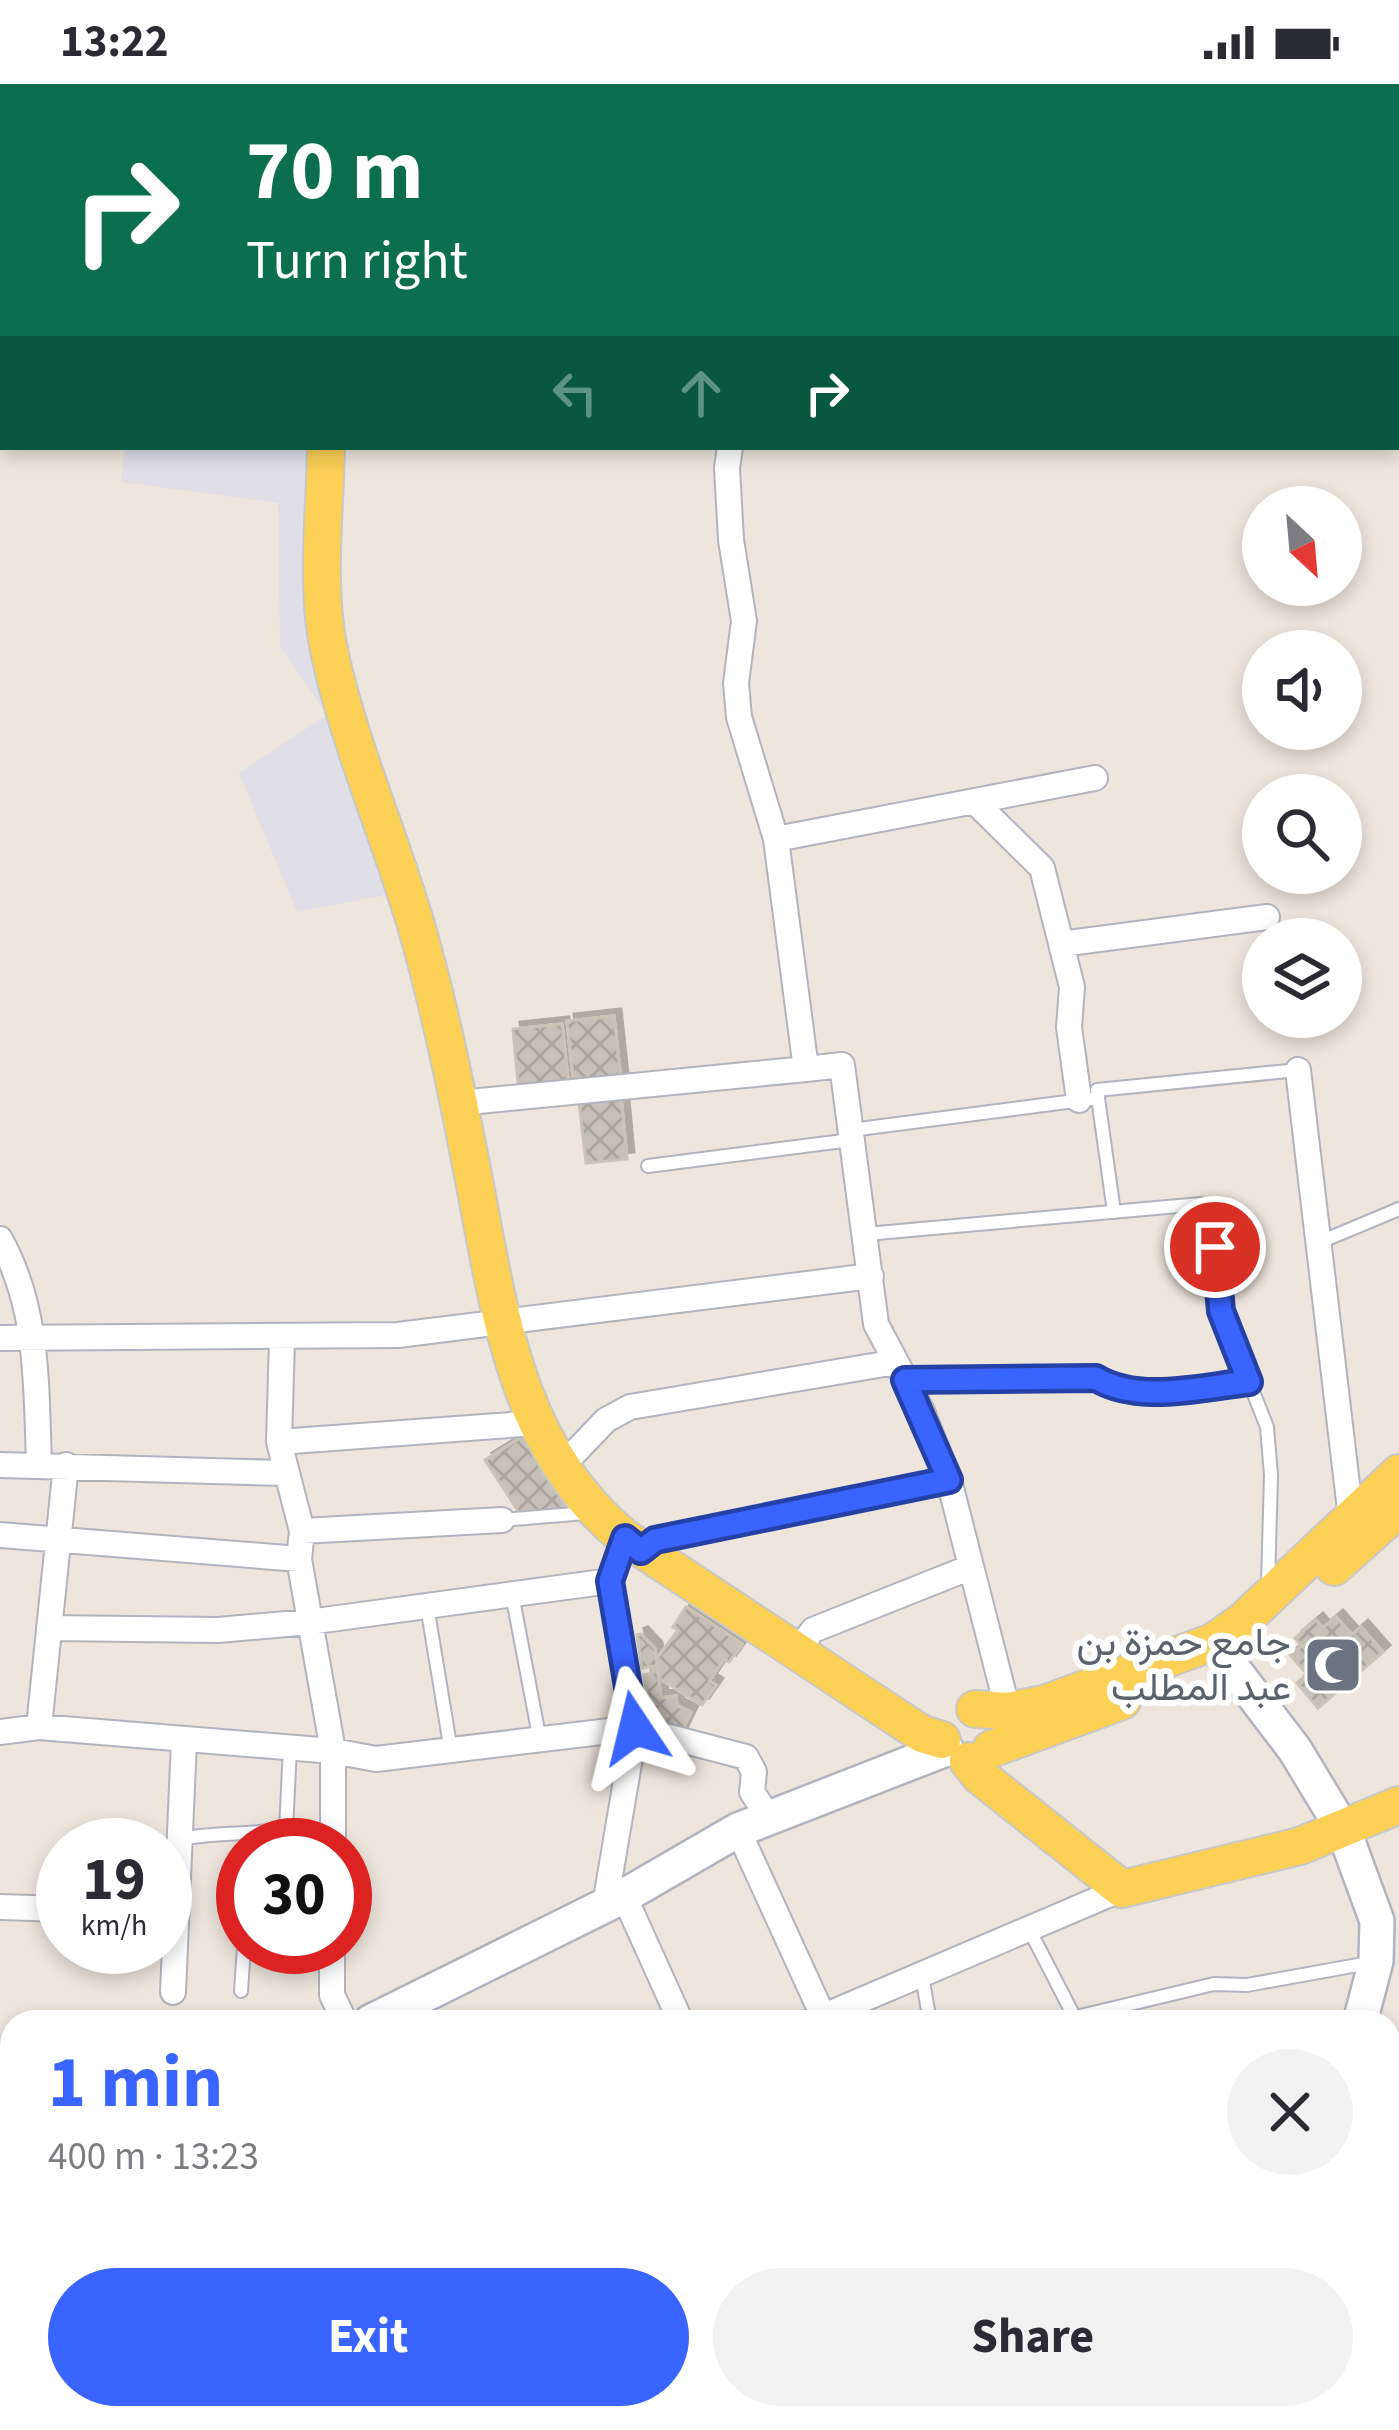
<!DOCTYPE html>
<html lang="en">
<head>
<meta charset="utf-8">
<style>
  :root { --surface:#fff; --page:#f2f2f3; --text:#2b2b33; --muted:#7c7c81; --accent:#3964ff }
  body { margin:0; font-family:"Source Sans 3",Vazirmatn,sans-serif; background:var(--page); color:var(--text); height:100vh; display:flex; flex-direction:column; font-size:45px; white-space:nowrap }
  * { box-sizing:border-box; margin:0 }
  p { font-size:39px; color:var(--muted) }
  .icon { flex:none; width:66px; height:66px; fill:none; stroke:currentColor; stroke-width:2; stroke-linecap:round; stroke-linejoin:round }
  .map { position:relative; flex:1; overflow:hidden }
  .side { position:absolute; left:0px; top:1926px; width:1401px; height:420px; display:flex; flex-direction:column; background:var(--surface); border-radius:36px 36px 0 0; box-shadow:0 6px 18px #0003 }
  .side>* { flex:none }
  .top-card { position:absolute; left:0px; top:0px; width:1401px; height:366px; box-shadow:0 6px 18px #0003; background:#0b6e4f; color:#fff; overflow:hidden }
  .needle { width:78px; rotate:154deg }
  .tools { position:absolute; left:1242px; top:402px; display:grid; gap:24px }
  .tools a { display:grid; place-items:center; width:120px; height:120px; border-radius:50%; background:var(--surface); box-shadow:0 6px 18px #0003; font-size:60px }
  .speed { position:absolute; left:36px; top:1734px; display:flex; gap:24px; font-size:60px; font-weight:700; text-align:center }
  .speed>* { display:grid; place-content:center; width:156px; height:156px; border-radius:50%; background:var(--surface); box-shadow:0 6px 18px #0003; line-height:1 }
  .speed small { font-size:30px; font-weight:400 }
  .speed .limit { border:18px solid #d22; background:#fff; color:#111 }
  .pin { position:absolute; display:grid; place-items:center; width:102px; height:102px; color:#fff; margin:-51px; border:6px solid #fff; border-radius:50%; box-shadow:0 3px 12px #0007 }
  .me { position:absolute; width:132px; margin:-66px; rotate:350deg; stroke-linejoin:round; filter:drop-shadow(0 0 9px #0008) }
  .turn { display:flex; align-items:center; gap:42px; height:252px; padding:0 48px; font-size:54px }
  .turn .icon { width:156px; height:156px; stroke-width:2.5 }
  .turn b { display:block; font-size:84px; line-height:102px }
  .lanes { display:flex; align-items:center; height:114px; padding:0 48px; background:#0003; justify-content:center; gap:60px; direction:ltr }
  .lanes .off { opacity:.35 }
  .round { display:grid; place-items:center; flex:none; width:126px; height:126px; border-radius:63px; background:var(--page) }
  .headline { display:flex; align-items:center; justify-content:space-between; height:204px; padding:0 48px }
  h1 { font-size:72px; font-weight:700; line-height:90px; color:var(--accent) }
  .button { display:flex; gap:24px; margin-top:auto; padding:24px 48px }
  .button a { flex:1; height:138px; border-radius:72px; background:var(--accent); color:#fff; font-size:48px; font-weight:700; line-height:138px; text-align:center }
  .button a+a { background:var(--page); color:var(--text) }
  .status { display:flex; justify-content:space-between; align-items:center; height:84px; padding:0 60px; background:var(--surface); direction:ltr }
  .status svg { height:33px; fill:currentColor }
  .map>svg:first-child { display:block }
</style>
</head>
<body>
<div class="status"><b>13:22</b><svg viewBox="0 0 49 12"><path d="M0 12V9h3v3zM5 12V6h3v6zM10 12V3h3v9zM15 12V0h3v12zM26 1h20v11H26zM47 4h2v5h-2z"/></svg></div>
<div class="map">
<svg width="1399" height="2346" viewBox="0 0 1399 2346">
  <defs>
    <pattern id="building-cross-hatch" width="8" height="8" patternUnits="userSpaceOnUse" patternTransform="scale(3)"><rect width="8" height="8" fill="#c6c1b8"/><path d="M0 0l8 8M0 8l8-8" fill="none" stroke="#aaa69e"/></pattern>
    <filter id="shadow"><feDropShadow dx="7" dy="-7" stdDeviation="0" flood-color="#0004"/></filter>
  </defs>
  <rect width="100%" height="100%" fill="#eee6dd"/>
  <path fill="#e0dee7" d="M125 363H317L313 545 392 810 297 828 239 689 327 631 280 562 278 419 121 398Z"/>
  <path fill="url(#building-cross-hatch)" stroke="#cac3b6" stroke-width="3" filter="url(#shadow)" d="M614 932 621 997 574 1002 567 937Z
    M562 940 569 1005 519 1010 513 945Z
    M621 1013 627 1075 586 1079 579 1018Z
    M522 1353 567 1423 563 1426 520 1430 485 1376Z
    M686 1523 742 1560 729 1578 724 1575 709 1597 716 1601 702 1621 659 1594 656 1576 678 1546 673 1543Z
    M1336 1533 1352 1551 1361 1543 1383 1568 1318 1624 1297 1599 1307 1590 1290 1571 1302 1562 1295 1554 1316 1536 1323 1544Z
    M641 1550 655 1565 661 1614 676 1612 677 1622 691 1628 680 1651 650 1635 644 1591 653 1589 652 1582 642 1584 637 1551Z
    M1243 2334H1286L1288 2346H1245Z"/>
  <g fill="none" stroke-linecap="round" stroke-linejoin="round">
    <defs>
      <path id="lane" d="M1098 1014 1114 1128
        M851 1046 1098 1014 1097 1006 1298 986
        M648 1082 851 1056
        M866 1150 1201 1120 1212 1130 1221 1227 1267 1343 1271 1391 1268 1500
        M1320 1158 1399 1125
        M906 1296 1096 1294C1139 1320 1202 1303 1249 1298
        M502 1436 586 1429
        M512 1510 540 1657
        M427 1522 451 1667
        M180 1755C215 1748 250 1751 286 1745L290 1664
        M1029 1845 1077 1938
        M922 1892 930 1938
        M241 1907 244 1863
        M1076 1933 1214 1900 1247 1901 1369 1879
        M997 2334 1000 2346"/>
      <path id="street" d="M585 3 586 0
        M974 717 1042 784 1072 903 1069 943 1079 1016
        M776 755 1095 694
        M1061 860 1267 833
        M806 985 842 981 876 1240 922 1327 949 1396 1008 1627
        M1298 986 1351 1434
        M459 1019 806 985 776 755 739 633 736 599 744 537 731 456 727 384 730 363
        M0 1155C39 1225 36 1302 39 1380
        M0 1254 398 1251 871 1192
        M282 1255 279 1358 302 1447 299 1475 333 1667V1761
        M279 1358 536 1339
        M0 1381 285 1389
        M560 1384 606 1336 630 1323 896 1278
        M302 1447 502 1436
        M0 1451 299 1475
        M641 1467 655 1456 949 1396
        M49 1544 218 1546 309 1538 610 1497
        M796 1568 813 1546 971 1483
        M39 1643 66 1381
        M0 1648 39 1643 333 1667 376 1675 635 1644 746 1673 754 1688 752 1708 770 1735
        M738 1746 823 1932
        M624 1812 681 1938
        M605 1821 635 1644 610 1497 625 1454
        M0 1823 63 1825
        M332 1863V1911L345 1938
        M173 1908 184 1657
        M810 1938 1122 1805
        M0 2220H12
        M406 2334 407 2346
        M646 2334 648 2345
        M163 2341 263 2346
        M76 2346 78 2334
        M764 2346 800 2334"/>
      <path id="secondary" d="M1213 1558 1295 1666 1344 1747 1377 1837 1376 1877 1360 1938
        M370 1938 624 1812 738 1746 946 1665
        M0 2042H12
        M1309 2334 1310 2346"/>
      <path id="primary" d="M332 3V0
        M326 363C325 431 315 505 330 571 350 663 392 757 418 848 441 929 458 1013 474 1096 499 1226 516 1365 625 1454L922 1650 942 1656
        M1334 1483 1399 1425
        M975 1625 1008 1627 1044 1620 1213 1558 1243 1537 1399 1389
        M991 1665 1122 1617
        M968 1677 980 1692 1122 1805 1300 1762 1399 1721"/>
    </defs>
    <use href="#lane" stroke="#b1b4c0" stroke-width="16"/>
    <use href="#street" stroke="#b1b4c0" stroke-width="28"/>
    <use href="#secondary" stroke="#b1b4c0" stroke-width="38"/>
    <use href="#primary" stroke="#c8c8c8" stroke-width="40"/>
    <path stroke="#c8c8c8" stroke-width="3" stroke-dasharray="9 6" stroke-linecap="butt" d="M1133 2334 1134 2346"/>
    <use href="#lane" stroke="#fff" stroke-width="12"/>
    <use href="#street" stroke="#fff" stroke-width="24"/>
    <use href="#secondary" stroke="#fff" stroke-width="33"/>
    <use href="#primary" stroke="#fcd055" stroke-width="36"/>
  </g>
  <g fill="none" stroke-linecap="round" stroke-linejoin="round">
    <defs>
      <path id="route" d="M635 1644 610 1497 625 1454 641 1467 655 1456 949 1396 905 1296 1096 1294C1139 1320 1202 1303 1249 1298L1221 1227 1215 1163"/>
    </defs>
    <use href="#route" stroke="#2541a6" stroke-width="30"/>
    <use href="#route" stroke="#3964ff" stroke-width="21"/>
  </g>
  <defs>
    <symbol id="mosque-square" viewBox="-11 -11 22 22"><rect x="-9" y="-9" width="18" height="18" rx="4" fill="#6b7280" stroke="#fff"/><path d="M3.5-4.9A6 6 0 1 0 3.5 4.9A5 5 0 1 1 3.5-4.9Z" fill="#fff"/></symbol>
  </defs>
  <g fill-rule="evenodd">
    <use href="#mosque-square" x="1300" y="1548" width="66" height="66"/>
  </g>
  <g text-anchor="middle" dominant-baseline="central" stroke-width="12" stroke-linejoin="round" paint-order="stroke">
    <g font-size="39" fill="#5b616d" stroke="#fff" text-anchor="end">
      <text x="1291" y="1559">جامع حمزة بن<tspan x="1291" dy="45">عبد المطلب</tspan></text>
    </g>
  </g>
</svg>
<div class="tools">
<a><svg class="needle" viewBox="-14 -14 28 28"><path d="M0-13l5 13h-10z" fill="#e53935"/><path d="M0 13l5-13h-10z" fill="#7c7c81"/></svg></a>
<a><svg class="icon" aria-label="sound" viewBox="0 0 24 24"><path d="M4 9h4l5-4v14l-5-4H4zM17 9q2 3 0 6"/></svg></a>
<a><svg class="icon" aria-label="search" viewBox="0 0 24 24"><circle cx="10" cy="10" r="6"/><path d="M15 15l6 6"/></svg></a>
<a><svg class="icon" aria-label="layers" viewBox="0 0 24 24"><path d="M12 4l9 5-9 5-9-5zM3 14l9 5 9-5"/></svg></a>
</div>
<div class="speed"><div>19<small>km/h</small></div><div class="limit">30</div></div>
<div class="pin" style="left:1215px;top:1163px;background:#d93025"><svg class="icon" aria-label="arrive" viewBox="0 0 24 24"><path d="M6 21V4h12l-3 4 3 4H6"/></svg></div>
<svg class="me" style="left:635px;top:1644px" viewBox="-20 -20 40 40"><path d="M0-17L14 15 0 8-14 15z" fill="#3964ff" stroke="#fff" stroke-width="4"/></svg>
<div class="top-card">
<div class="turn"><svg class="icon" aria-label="right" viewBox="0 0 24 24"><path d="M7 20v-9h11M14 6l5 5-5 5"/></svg><div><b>70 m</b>Turn right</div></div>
<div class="lanes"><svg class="icon off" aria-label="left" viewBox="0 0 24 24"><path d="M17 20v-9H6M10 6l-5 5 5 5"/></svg><svg class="icon off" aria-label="ahead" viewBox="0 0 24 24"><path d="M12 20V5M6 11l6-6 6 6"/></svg><svg class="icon" aria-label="right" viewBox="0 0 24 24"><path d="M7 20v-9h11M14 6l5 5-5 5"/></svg></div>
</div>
<section class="side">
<div class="headline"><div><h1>1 min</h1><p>400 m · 13:23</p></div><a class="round"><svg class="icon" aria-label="close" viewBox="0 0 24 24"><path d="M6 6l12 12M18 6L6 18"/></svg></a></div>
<div class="button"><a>Exit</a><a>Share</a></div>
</section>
</div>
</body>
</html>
